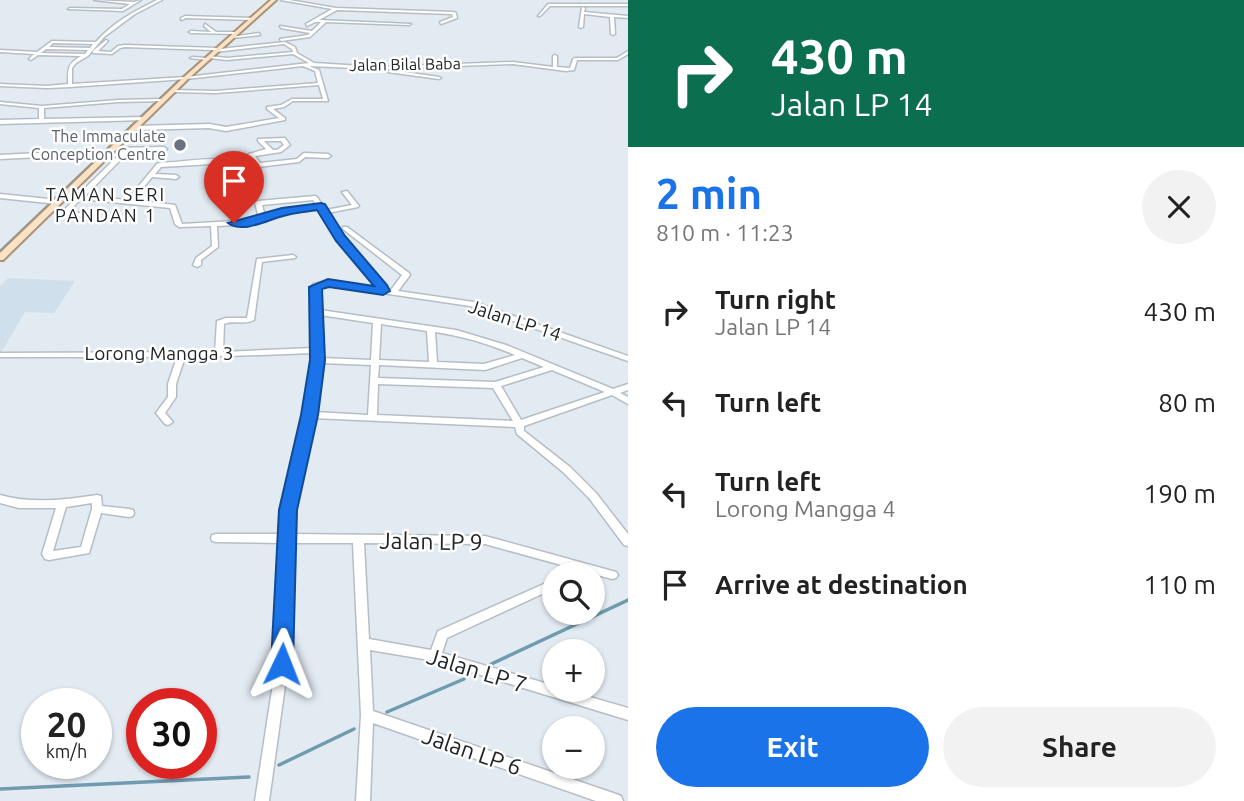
<!DOCTYPE html>
<html lang="en">
<head>
<meta charset="utf-8">
<style>
  :root { --surface:#fff; --page:#f2f2f2; --text:#222; --muted:#767676; --accent:#1a73e8 }
  body { margin:0; font-family:Ubuntu,sans-serif; background:var(--page); color:var(--text); height:100vh; display:flex; flex-direction:column; font-size:26px; white-space:nowrap }
  * { box-sizing:border-box; margin:0 }
  p { font-size:23px; color:var(--muted) }
  .icon { flex:none; width:38px; height:38px; fill:none; stroke:currentColor; stroke-width:2; stroke-linecap:round; stroke-linejoin:round }
  .map { position:relative; flex:1; overflow:hidden }
  .panel { display:flex; flex-direction:column; background:var(--surface); width:616px }
  .panel>* { flex:none }
  .banner { background:#0b6e4f; color:#fff; overflow:hidden }
  .controls { position:absolute; left:542px; top:562px; display:grid; gap:14px }
  .controls a { display:grid; place-items:center; width:63px; height:63px; border-radius:50%; background:var(--surface); box-shadow:0 2px 5px #0004; font-size:35px }
  .speed { position:absolute; left:21px; top:688px; display:flex; gap:14px; font-size:35px; font-weight:700; text-align:center }
  .speed>* { display:grid; place-content:center; width:91px; height:91px; border-radius:50%; background:var(--surface); box-shadow:0 2px 5px #0004; line-height:1 }
  .speed small { font-size:18px; font-weight:400 }
  .speed .limit { border:10px solid #d22; background:#fff; color:#111 }
  .pin { position:absolute; display:grid; place-items:center; width:60px; height:60px; color:#fff; margin:-72px -30px; border-radius:50% 50% 50% 0; rotate:-45deg; box-shadow:0 0 7px #0007 }
  .pin .icon { rotate:45deg }
  .me { position:absolute; width:77px; margin:-38px; rotate:2deg; stroke-linejoin:round; filter:drop-shadow(0 0 5px #0008) }
  .turn { display:flex; align-items:center; gap:24px; height:147px; padding:0 28px; font-size:32px }
  .turn .icon { width:91px; height:91px; stroke-width:2.5 }
  .turn b { display:block; font-size:49px; line-height:60px }
  .round { display:grid; place-items:center; flex:none; width:74px; height:74px; border-radius:37px; background:var(--page) }
  .summary { display:flex; align-items:center; justify-content:space-between; height:119px; padding:0 28px }
  h1 { font-size:42px; font-weight:600; line-height:52px; color:var(--accent) }
  .primary-button { display:flex; gap:14px; margin-top:auto; padding:14px 28px }
  .primary-button a { flex:1; height:80px; border-radius:42px; background:var(--accent); color:#fff; font-size:28px; font-weight:600; line-height:80px; text-align:center }
  .primary-button a+a { background:var(--page); color:var(--text) }
  ul { padding:0; list-style:none }
  li { display:flex; align-items:center; gap:21px; height:91px; padding:0 28px }
  li div { flex:1 }
  li b { display:block; font-size:26px }
  li em { font-style:normal }
  main { display:flex; flex:1; min-height:0 }
  .map>svg:first-child { display:block }
</style>
</head>
<body>
<main>
<div class="map">
<svg width="628" height="801" viewBox="0 0 628 801">
  <rect width="100%" height="100%" fill="#e2eaf2"/>
  <path fill="#d0dfec" d="M8 278 75 281 54 313 25 312 0 354V286Z"/>
  <g fill="none" stroke-linecap="round" stroke-linejoin="round">
    <path stroke="#709bae" stroke-width="2" d="M0 251 177 82 271 0"/>
    <path stroke="#709bae" stroke-width="3.5" d="M487 666 628 600
      M387 712 464 679
      M279 765 354 729
      M0 789 249 777"/>
    <defs>
      <path id="minor" d="M94 0 134 2 141 0 123 11 68 9 70 8 122 9 130 4Z
        M157 0H162L135 14 104 37 88 56 76 63 72 68V84L186 77 309 63 293 54 227 60 209 58 207 60 190 58 192 57 207 58 209 56 227 58 293 52 292 49 284 44 215 52 213 50 125 47 120 48 112 54 93 53V51L106 40 108 41 98 51 111 52 118 46 125 45 218 48 220 49 285 42 295 47 297 53 314 63 378 67 513 62 553 67V56L555 55 557 56V67L570 68 573 59 575 58H617L628 51V54L618 60H577L574 70 566 71 513 64 378 69 309 66 319 70 328 101H293L284 107 273 109 285 118V120L226 131 209 128 135 130 132 128 135 126 209 124 226 127 279 118 267 109V107L281 105 292 99H323L319 85 216 93 172 92 170 91 172 90 216 91 318 83 315 71 303 66 186 79 70 87 47 88 0 86V84L47 86 68 84C68 69 67 64 81 56L38 55 31 60 29 59 34 54 0 52V50L37 52 52 41 96 42C112 23 135 11 157 0ZM53 43 93 44 90 48 49 47ZM46 49 88 50 85 54 41 53Z
        M281 0H289L336 8 454 12 456 13 457 18 441 24 440 22 453 17 452 14 337 10 319 20 411 24 409 25 326 22 310 37 281 41 280 39 308 35 310 33 281 28 280 26 312 31 321 22H315L307 26 306 24 332 9Z
        M548 4H628V6H550L540 16H538Z
        M582 7 585 8 584 12 628 16V18L614 17 615 34 613 35 611 34 610 17 584 14 583 27 581 28 579 27Z
        M185 16 253 18 255 19 253 20 186 18 181 20V18Z
        M205 24 216 32H237L239 33 237 34 191 33 189 32 191 31 211 32 204 26Z
        M259 33 260 35 232 38 230 37Z
        M390 70 439 77 441 78 439 79 388 72Z
        M163 99 165 100V101L118 102 44 108V119L147 117 148 118 145 120 0 124V120L39 119V108L0 104V102L42 106 118 100Z
        M285 138 290 145 281 152 255 156 260 163 297 159 304 153 328 154 331 156 328 158 305 157 299 162 258 167 251 169 242 168 229 163 161 167 155 174 176 175 179 177 176 179 152 177 133 200 175 205 182 224 253 220 259 218 255 203 258 201 315 196 317 197 326 210 352 205 342 192 347 191 359 206 358 207 328 213 344 237 385 289 391 290 402 275 343 229V227H347L409 273 410 275 398 291 474 302 628 356V361L470 306 328 285 320 287V310L456 330 506 345 613 389 628 384V390L620 393 628 397V404L612 395 524 426V431L570 467 596 493 628 534V546L624 545 589 498 563 472 517 434 515 427 313 418 293 510 292 534 485 536 616 572 618 575 616 578 612 579 485 544 364 543 369 639 431 650 438 631 555 579V588L447 638 442 653 555 686V690H566L628 708V720L435 661 370 650 373 711 616 794 621 796 623 801H596L373 723 370 801H356L361 715 353 543H292L288 664 269 801H255L276 664 281 543 216 542 212 541 211 538 212 535 216 534H282L283 510 305 415 313 353 230 356 185 357 176 384V397L165 413 173 422 168 425 165 424 156 413 168 397V384L177 357H0V353L215 352 217 321 226 318H247L257 259 293 255 296 257 295 258 262 262 254 320C245 325 233 320 224 324L223 352 313 348V284L328 281 377 288 339 239 319 209 284 214 254 224 217 226 218 247 201 260V265L197 267 193 265 196 258 212 246 211 226 179 227 175 224 170 208 81 199 68 212 90 214 92 215V217L65 216 59 220 56 218 75 199 64 197V195H78L123 151 112 150V148L164 147 167 149 164 151H129L85 196 127 200 157 164 159 163C180 162 207 158 228 159 238 160 244 168 255 164L248 155 249 154 266 149 258 141V139ZM264 141H281L284 145 277 150H273ZM313 200 317 206 283 210 265 216 262 205ZM320 315 373 323 371 360 321 358ZM381 324 427 331 429 362 379 360ZM435 332C462 336 490 344 515 355L484 364 437 362ZM522 358 544 367 495 382 378 378 379 365 485 370ZM321 363 371 365 368 415 314 412ZM552 370 605 392 521 420 501 386ZM378 384 493 388 513 421 377 415Z
        M81 151 107 153 110 155 107 157 81 155 0 159V155Z
        M0 194 58 200 61 202 58 204 0 198Z
        M0 495C32 504 64 500 97 495L101 496 102 506 129 509 133 510 134 513 133 516 129 517 101 513 89 553 49 560 45 559 42 554 56 508H19L0 503ZM92 503V509L81 547 53 551 66 507Z"/>
      <path id="major" d="M271 0H276L188 79 3 260H0V253L184 77Z"/>
    </defs>
    <use href="#minor" stroke="#b6bec5" stroke-width="3"/>
    <use href="#major" stroke="#ac9277" stroke-width="4"/>
    <use href="#minor" fill="#fff" fill-rule="evenodd"/>
    <use href="#major" fill="#fae2c7" fill-rule="evenodd"/>
  </g>
  <path fill="#1a73e8" stroke="#114b97" stroke-width="2" d="M321 203 325 204 345 236 387 285 390 291 383 295 329 287 322 289 325 360 318 415 297 510 293 664 290 671 282 674 274 671 271 664 279 510 301 415 310 360 309 287 328 279 374 286 336 241 317 210C306 212 294 213 283 216 267 220 243 234 228 223L282 208Z"/>
  <circle fill="#6b7280" stroke="#fff" stroke-width="2.5" cx="180" cy="145" r="7"/>
  <g text-anchor="middle" dominant-baseline="central" stroke-width="5" stroke-linejoin="round" paint-order="stroke">
    <g font-size="16" fill="#212427" stroke="#fff">
      <text transform="translate(405 64) rotate(-1)">Jalan Bilal Baba</text>
    </g>
    <g font-size="16" fill="#5b616d" stroke="#fff" text-anchor="end">
      <text x="166" y="136">The Immaculate<tspan x="166" dy="18">Conception Centre</tspan></text>
    </g>
    <g font-size="18" letter-spacing="2" fill="#212427" stroke="#fff">
      <text x="106" y="194">TAMAN SERI<tspan x="106" dy="21">PANDAN 1</tspan></text>
    </g>
    <g font-size="19" fill="#212427" stroke="#fff">
      <text transform="translate(515 320) rotate(18)">Jalan LP 14</text>
      <text x="159" y="353">Lorong Mangga 3</text>
    </g>
    <g font-size="23" fill="#212427" stroke="#fff">
      <text transform="translate(431 541) rotate(1)">Jalan LP 9</text>
      <text transform="translate(477 670) rotate(17)">Jalan LP 7</text>
      <text transform="translate(472 751) rotate(19)">Jalan LP 6</text>
    </g>
  </g>
</svg>
<div class="controls">
<a><svg class="icon" aria-label="search" viewBox="0 0 24 24"><circle cx="10" cy="10" r="6"/><path d="M15 15l6 6"/></svg></a>
<a>+</a>
<a>−</a>
</div>
<div class="speed"><div>20<small>km/h</small></div><div class="limit">30</div></div>
<div class="pin" style="left:234px;top:223px;background:#d93025"><svg class="icon" aria-label="arrive" viewBox="0 0 24 24"><path d="M6 21V4h12l-3 4 3 4H6"/></svg></div>
<svg class="me" style="left:282px;top:664px" viewBox="-20 -20 40 40"><path d="M0-17L14 15 0 8-14 15z" fill="#1a73e8" stroke="#fff" stroke-width="4"/></svg>
</div>
<section class="panel">
<div class="banner">
<div class="turn"><svg class="icon" aria-label="right" viewBox="0 0 24 24"><path d="M7 20v-9h11M14 6l5 5-5 5"/></svg><div><b>430 m</b>Jalan LP 14</div></div>
</div>
<div class="summary"><div><h1>2 min</h1><p>810 m · 11:23</p></div><a class="round"><svg class="icon" aria-label="close" viewBox="0 0 24 24"><path d="M6 6l12 12M18 6L6 18"/></svg></a></div>
<ul>
<li><svg class="icon" aria-label="right" viewBox="0 0 24 24"><path d="M7 20v-9h11M14 6l5 5-5 5"/></svg><div><b>Turn right</b><p>Jalan LP 14</p></div><em>430 m</em></li>
<li><svg class="icon" aria-label="left" viewBox="0 0 24 24"><path d="M17 20v-9H6M10 6l-5 5 5 5"/></svg><div><b>Turn left</b></div><em>80 m</em></li>
<li><svg class="icon" aria-label="left" viewBox="0 0 24 24"><path d="M17 20v-9H6M10 6l-5 5 5 5"/></svg><div><b>Turn left</b><p>Lorong Mangga 4</p></div><em>190 m</em></li>
<li><svg class="icon" aria-label="arrive" viewBox="0 0 24 24"><path d="M6 21V4h12l-3 4 3 4H6"/></svg><div><b>Arrive at destination</b></div><em>110 m</em></li>
</ul>
<div class="primary-button"><a>Exit</a><a>Share</a></div>
</section>
</main>
</body>
</html>
